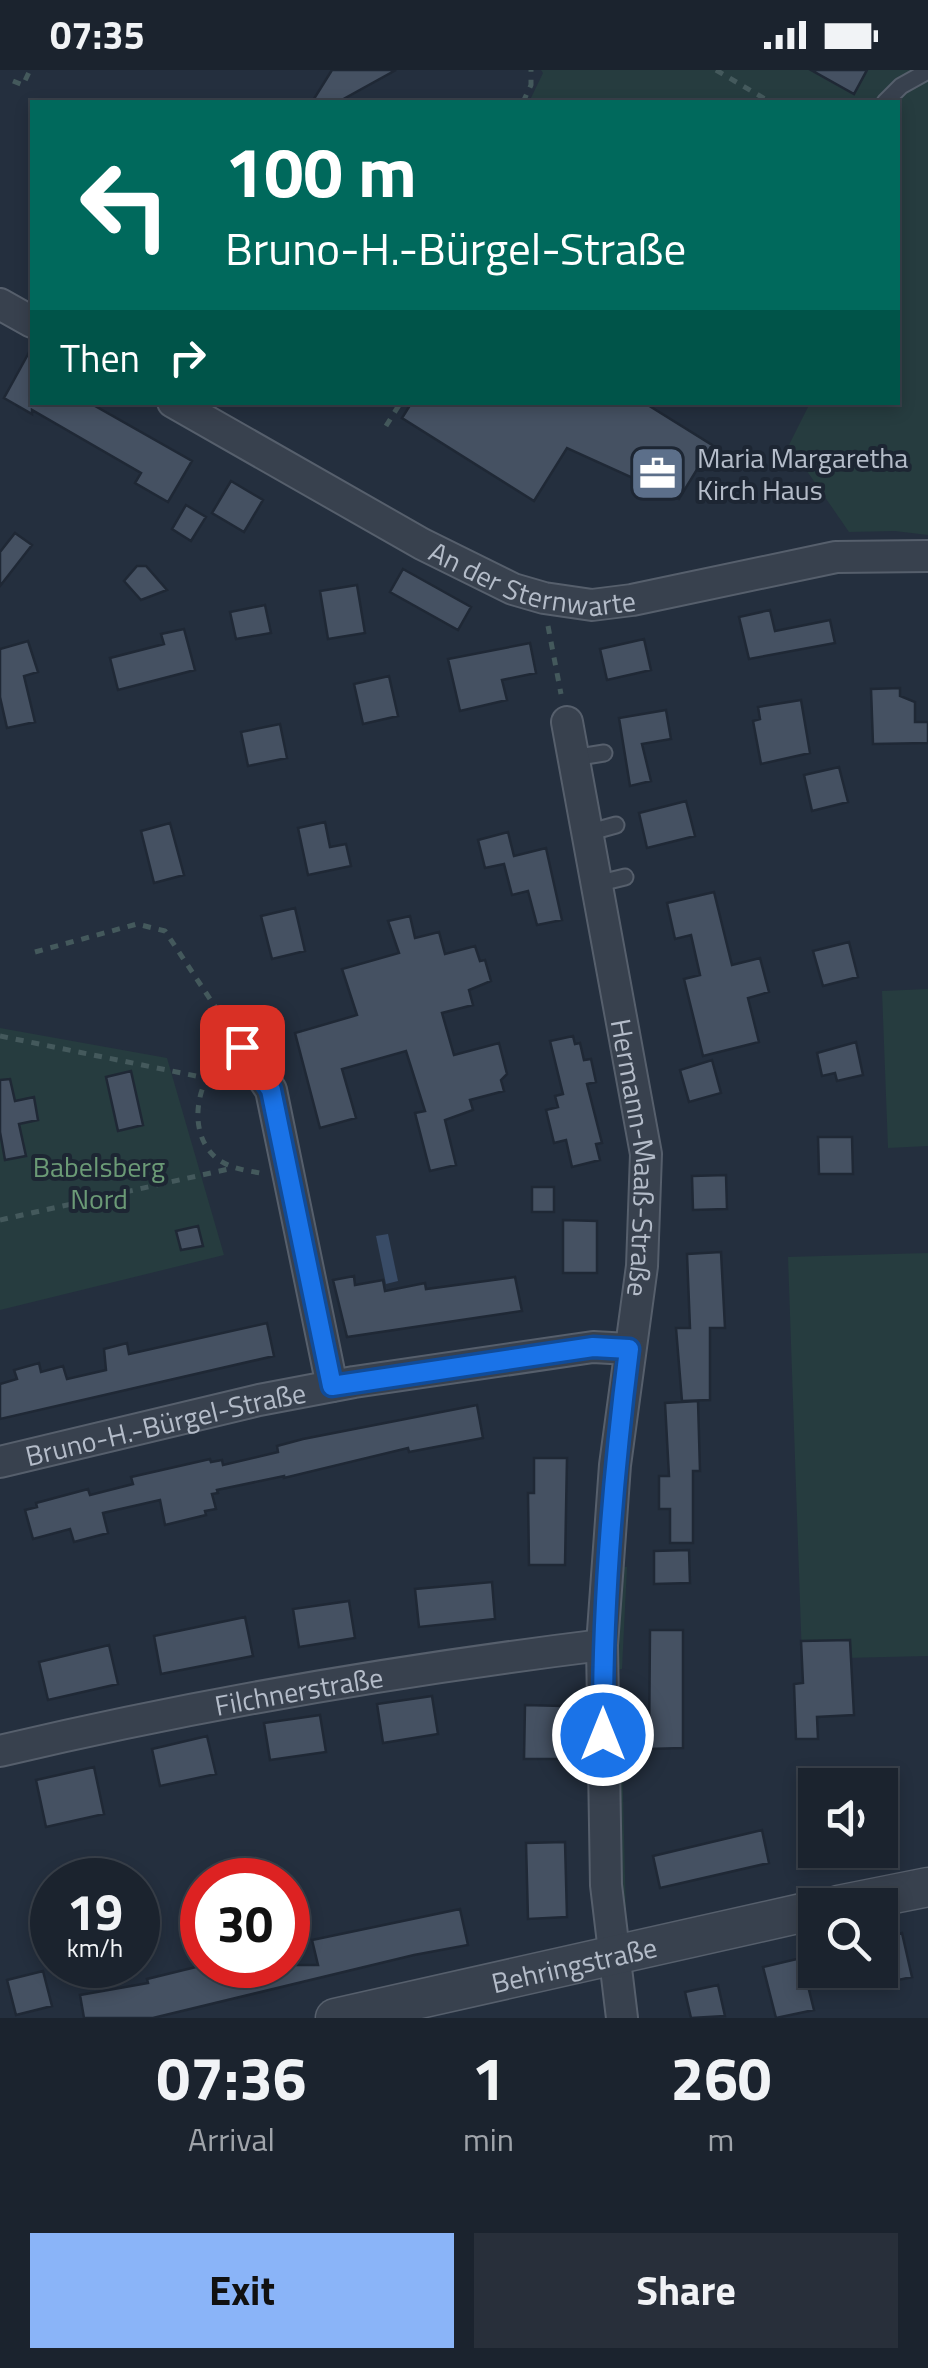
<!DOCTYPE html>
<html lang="en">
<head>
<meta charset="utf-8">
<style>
  :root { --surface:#1b232e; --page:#282f3a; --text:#f1f3f6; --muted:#a0a4aa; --line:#39404a; --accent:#8ab4f8 }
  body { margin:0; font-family:"Titillium Web",sans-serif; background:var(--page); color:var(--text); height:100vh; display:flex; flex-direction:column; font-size:38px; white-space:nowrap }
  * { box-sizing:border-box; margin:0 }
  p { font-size:32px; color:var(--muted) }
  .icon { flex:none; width:55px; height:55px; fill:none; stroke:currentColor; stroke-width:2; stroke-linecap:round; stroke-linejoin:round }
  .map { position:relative; height:1948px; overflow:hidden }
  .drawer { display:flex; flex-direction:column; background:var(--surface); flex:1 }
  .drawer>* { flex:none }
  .guide { position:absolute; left:30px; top:30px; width:870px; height:305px; border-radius:0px; box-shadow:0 5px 15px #0003,0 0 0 2px var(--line); background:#00695c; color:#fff; overflow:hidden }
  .tools { position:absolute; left:798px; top:1698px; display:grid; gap:20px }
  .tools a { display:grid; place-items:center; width:100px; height:100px; border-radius:0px; background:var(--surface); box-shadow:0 5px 15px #0003,0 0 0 2px var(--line); font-size:50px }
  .speed { position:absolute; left:30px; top:1788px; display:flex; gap:20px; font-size:50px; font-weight:700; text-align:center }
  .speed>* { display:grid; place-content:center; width:130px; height:130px; border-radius:50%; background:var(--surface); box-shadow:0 5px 15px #0003,0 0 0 2px var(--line); line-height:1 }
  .speed small { font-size:25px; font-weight:400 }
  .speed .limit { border:15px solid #d22; background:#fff; color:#111 }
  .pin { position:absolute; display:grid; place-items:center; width:85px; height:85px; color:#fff; margin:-42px; border-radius:20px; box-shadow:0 5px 15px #0006 }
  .me { position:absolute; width:110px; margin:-55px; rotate:0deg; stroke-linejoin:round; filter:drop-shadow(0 0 8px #0008) }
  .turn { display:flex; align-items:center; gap:35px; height:210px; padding:0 30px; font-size:45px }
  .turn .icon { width:130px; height:130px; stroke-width:2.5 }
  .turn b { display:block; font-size:70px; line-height:85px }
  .then { display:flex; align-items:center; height:95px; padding:0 30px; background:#0003; gap:20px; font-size:38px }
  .eta { display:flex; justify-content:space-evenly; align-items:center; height:170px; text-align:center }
  .eta b { font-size:60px; font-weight:700; line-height:70px }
  .action { display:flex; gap:20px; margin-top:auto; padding:20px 30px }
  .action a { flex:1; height:115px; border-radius:0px; background:var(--accent); color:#111; font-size:40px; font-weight:700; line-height:115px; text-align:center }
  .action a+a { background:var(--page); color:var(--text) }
  .status { display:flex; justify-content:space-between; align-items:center; height:70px; padding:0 50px; background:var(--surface); direction:ltr }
  .status svg { height:28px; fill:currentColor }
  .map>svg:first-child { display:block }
</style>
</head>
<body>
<div class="status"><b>07:35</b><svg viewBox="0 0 49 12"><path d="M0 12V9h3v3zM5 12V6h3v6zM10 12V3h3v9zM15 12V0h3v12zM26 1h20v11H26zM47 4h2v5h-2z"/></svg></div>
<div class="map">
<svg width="928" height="1948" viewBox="0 0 928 1948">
  <rect width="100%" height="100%" fill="#242f3e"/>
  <path fill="#263c3f" d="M541 0H928V465L895 461 849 462 789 375 810 333 898 332V32H529L543 3Z
    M928 919V1076L888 1078 882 921Z
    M0 958 167 988 224 1185 0 1240Z
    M928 1183V1586L802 1589 788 1187Z
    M621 1497H627L622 1599H617Z
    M617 1641H621L626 1847 621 1846Z"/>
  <path fill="#394c67" d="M388 1164 398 1211 386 1214 376 1166Z"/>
  <path fill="#455162" stroke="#1f2835" stroke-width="2.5" d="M332 0H396L338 32H312Z
    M811 0H867L854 24Z
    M32 277V332H88L192 391 168 432 135 413 141 403 32 340V344L4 328Z
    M412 332H643L712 375 679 429 567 378 534 431 402 348Z
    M231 411 263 430 244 462 212 443Z
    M186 435 206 447 191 471 172 459Z
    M15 463 32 475 0 516V482Z
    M137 496H146L167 520 141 530 124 511Z
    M403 499 471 537 458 560 390 522Z
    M357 515 365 563 328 569 320 521Z
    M265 535 271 563 236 569 230 542Z
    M770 540 775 561 830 550 835 573 749 589 739 547Z
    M184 559 195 600 118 620 110 588 164 574 161 564Z
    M644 569 651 600 607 610 600 579Z
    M28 571 38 602 24 606 35 652 7 658 0 627V579Z
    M530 573 536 603 502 610 507 630 460 641 448 589Z
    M389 606 398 646 363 654 354 614Z
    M900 618V626L915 632V652H928V673L873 674 871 619Z
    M801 630 810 683 761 694 753 651 760 649 758 637Z
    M666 640 671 669 642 674 651 711 630 716 619 648Z
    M280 654 287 688 248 696 241 662Z
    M839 697 848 732 812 741 804 705Z
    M686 731 695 766 647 778 639 743Z
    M325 752 330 777 346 774 351 796 308 805 298 758Z
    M170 753 184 805 154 813 141 761Z
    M508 762 514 786 546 778 562 850 537 855 528 821 512 825 504 794 485 798 478 770Z
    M714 822 732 895 760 888 769 922 748 928 759 972 703 986 684 909 700 905 691 865 675 869 667 833Z
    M295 838 305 881 272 889 261 846Z
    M410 846 415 868 439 862 445 884 475 876 480 891 485 890 491 911 469 920 473 935 442 943 454 985 499 973 507 1004 501 1010 504 1021 470 1030 473 1040 445 1050 456 1095 430 1101 415 1043 425 1041 406 981 342 999 356 1048 320 1058 295 963 357 945 342 899 399 883 388 851Z
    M849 872 858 907 823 916 813 881Z
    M573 966 575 974 580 973 584 990 591 989 596 1012 587 1014 602 1073 596 1074 600 1090 572 1097 566 1070 554 1073 546 1040 558 1037 555 1026 563 1024 550 971Z
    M856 972 863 1005 837 1011 835 1003 822 1006 817 983Z
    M712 990 721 1023 689 1032 680 1000Z
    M131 1001 143 1055 118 1061 106 1007Z
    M10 1009 15 1031 34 1027 38 1050 19 1054 26 1086 5 1090 0 1062V1010Z
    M818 1067H852L853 1104H819Z
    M726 1105 727 1139 693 1140 692 1106Z
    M532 1117H554V1142H532Z
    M563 1150 597 1151V1203H563Z
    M198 1156 203 1176 181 1180 176 1161Z
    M721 1182 725 1258H710V1330L682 1331 676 1258H690L687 1184Z
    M354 1206 355 1215 383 1210 385 1221 425 1213 426 1219 515 1207 522 1241 347 1267 333 1210Z
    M267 1253 274 1286 0 1349V1314L17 1309 14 1300 39 1293 41 1302 63 1296 67 1309 106 1300 104 1279 127 1273 129 1284Z
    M698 1331 700 1401H693V1473H670V1439H659V1406H669L665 1333Z
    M477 1335 483 1368 409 1382 408 1378 284 1408V1406L217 1420 218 1423 212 1424 216 1439 205 1441 206 1445 165 1455 160 1430 103 1443 108 1463 74 1472 70 1459 33 1469 25 1440 37 1437 36 1433 88 1419 90 1425 133 1414 131 1407 210 1389 211 1392 222 1390 223 1395 278 1382 277 1376 303 1369Z
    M534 1388H567L565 1495H529L528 1423H534Z
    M689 1480 690 1513 654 1514V1481Z
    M492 1512 495 1549 419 1557 415 1519Z
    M349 1531 355 1568 299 1577 293 1539Z
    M245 1547 253 1586 161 1604 154 1566Z
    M650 1560H683V1678L649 1679Z
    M850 1570 854 1645 817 1647 818 1669H796L794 1614 803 1613 801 1571Z
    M109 1575 118 1614 48 1630 39 1592Z
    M432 1626 438 1664 383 1673 377 1634Z
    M525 1635 563 1636 562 1689H524Z
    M320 1645 326 1682 270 1690 264 1653Z
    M207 1666 216 1704 160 1716 152 1679Z
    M94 1697 104 1744 46 1757 36 1710Z
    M762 1760 769 1793 660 1818 653 1786Z
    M565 1772 567 1847 528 1849 526 1773Z
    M460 1839 468 1875 414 1885 153 1948H84L80 1925 148 1913 147 1909 204 1895H318L312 1870Z
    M902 1863 912 1907 880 1914V1868Z
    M801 1888 814 1940 776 1948 763 1897Z
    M43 1901 52 1936 16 1945 7 1910Z
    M718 1915 725 1946 691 1948 685 1922Z"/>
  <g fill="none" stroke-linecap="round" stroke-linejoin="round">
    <defs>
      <path id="service" d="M885 32 901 16 928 1
        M573 688 604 683
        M587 763 616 755
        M596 814 625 807"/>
      <g id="minor">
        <path d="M0 234 32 252"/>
        <path id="s1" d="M173 332 422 474 513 519 544 528 592 535 632 530 836 487 928 486"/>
        <path id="s2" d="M567 652 646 1084 642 1196 615 1395 602 1575 606 1815 622 1948"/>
        <path d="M230 959 271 1020 332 1316"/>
        <path id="s3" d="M0 1392 259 1330 354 1312 593 1277 629 1279"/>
        <path id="s4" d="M0 1681C198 1634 400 1600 602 1575"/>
      </g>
      <g id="tertiary">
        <path d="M838 1835 928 1817"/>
        <path id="s5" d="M335 1948 815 1840"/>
      </g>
    </defs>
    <use href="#service" stroke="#565f6c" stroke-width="19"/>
    <use href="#minor" stroke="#565f6c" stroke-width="34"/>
    <use href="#tertiary" stroke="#565f6c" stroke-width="41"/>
    <path stroke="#44595c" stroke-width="5" stroke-dasharray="8 8" stroke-linecap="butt" d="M716 0 770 32
      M13 11 23 15 30 0
      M523 32 531 15V0
      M386 356 401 332
      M548 556 561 624
      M35 882 137 854 165 861 216 938
      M0 966 206 1008
      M218 992C196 1016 188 1062 215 1087 228 1098 244 1100 260 1103
      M0 1150 233 1098"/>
    <use href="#service" stroke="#38414e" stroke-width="15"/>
    <use href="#minor" stroke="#38414e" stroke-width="30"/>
    <use href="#tertiary" stroke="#38414e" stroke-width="38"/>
  </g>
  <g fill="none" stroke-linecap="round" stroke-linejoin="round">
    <defs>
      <path id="route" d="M242 977 271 1020 332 1316 593 1277 629 1279C613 1407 602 1536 603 1665"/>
    </defs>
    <use href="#route" stroke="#114b97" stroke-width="25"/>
    <use href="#route" stroke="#1a73e8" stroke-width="18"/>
  </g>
  <defs>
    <symbol id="office-square" viewBox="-11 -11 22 22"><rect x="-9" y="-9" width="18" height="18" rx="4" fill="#5c6f8a" stroke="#1d2633"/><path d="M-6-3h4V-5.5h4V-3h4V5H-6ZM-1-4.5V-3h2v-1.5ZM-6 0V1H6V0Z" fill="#fff"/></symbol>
  </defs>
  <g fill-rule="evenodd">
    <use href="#office-square" x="626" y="372" width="63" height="63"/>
  </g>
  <g text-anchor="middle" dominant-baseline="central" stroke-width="8" stroke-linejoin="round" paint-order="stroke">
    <g font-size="28" fill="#b4bcc9" stroke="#1d2633" text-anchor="start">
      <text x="697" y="387">Maria Margaretha<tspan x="697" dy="32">Kirch Haus</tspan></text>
    </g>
    <g font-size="28" fill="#b4bcc9" stroke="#1d2633">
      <text stroke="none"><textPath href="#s1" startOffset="405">An der Sternwarte</textPath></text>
      <text stroke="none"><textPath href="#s2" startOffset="442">Hermann-Maaß-Straße</textPath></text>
      <text stroke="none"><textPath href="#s3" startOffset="170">Bruno-H.-Bürgel-Straße</textPath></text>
      <text stroke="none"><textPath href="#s4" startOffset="305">Filchnerstraße</textPath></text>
      <text stroke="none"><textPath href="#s5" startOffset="245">Behringstraße</textPath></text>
    </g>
    <g font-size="28" fill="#6b9a76" stroke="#1d2633">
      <text x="99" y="1096">Babelsberg<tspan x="99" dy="32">Nord</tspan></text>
    </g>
  </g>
</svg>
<div class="tools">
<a><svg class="icon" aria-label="sound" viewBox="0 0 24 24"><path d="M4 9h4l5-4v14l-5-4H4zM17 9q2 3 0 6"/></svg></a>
<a><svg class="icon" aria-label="search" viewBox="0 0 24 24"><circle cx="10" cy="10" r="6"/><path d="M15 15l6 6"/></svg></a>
</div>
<div class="speed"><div>19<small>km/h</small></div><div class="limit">30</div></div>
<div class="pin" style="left:242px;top:977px;background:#d93025"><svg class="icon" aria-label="arrive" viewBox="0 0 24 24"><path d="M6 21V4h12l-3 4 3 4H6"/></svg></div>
<svg class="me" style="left:603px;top:1665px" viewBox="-20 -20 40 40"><circle r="17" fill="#1a73e8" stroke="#fff" stroke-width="3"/><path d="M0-11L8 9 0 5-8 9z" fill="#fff"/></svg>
<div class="guide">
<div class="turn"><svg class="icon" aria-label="left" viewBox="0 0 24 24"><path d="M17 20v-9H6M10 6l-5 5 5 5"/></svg><div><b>100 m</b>Bruno-H.-Bürgel-Straße</div></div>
<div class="then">Then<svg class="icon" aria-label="right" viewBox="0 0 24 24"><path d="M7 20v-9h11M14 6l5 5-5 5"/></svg></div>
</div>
</div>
<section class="drawer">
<div class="eta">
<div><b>07:36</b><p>Arrival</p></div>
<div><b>1</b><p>min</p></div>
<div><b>260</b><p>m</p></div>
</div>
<div class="action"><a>Exit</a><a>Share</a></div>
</section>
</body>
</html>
